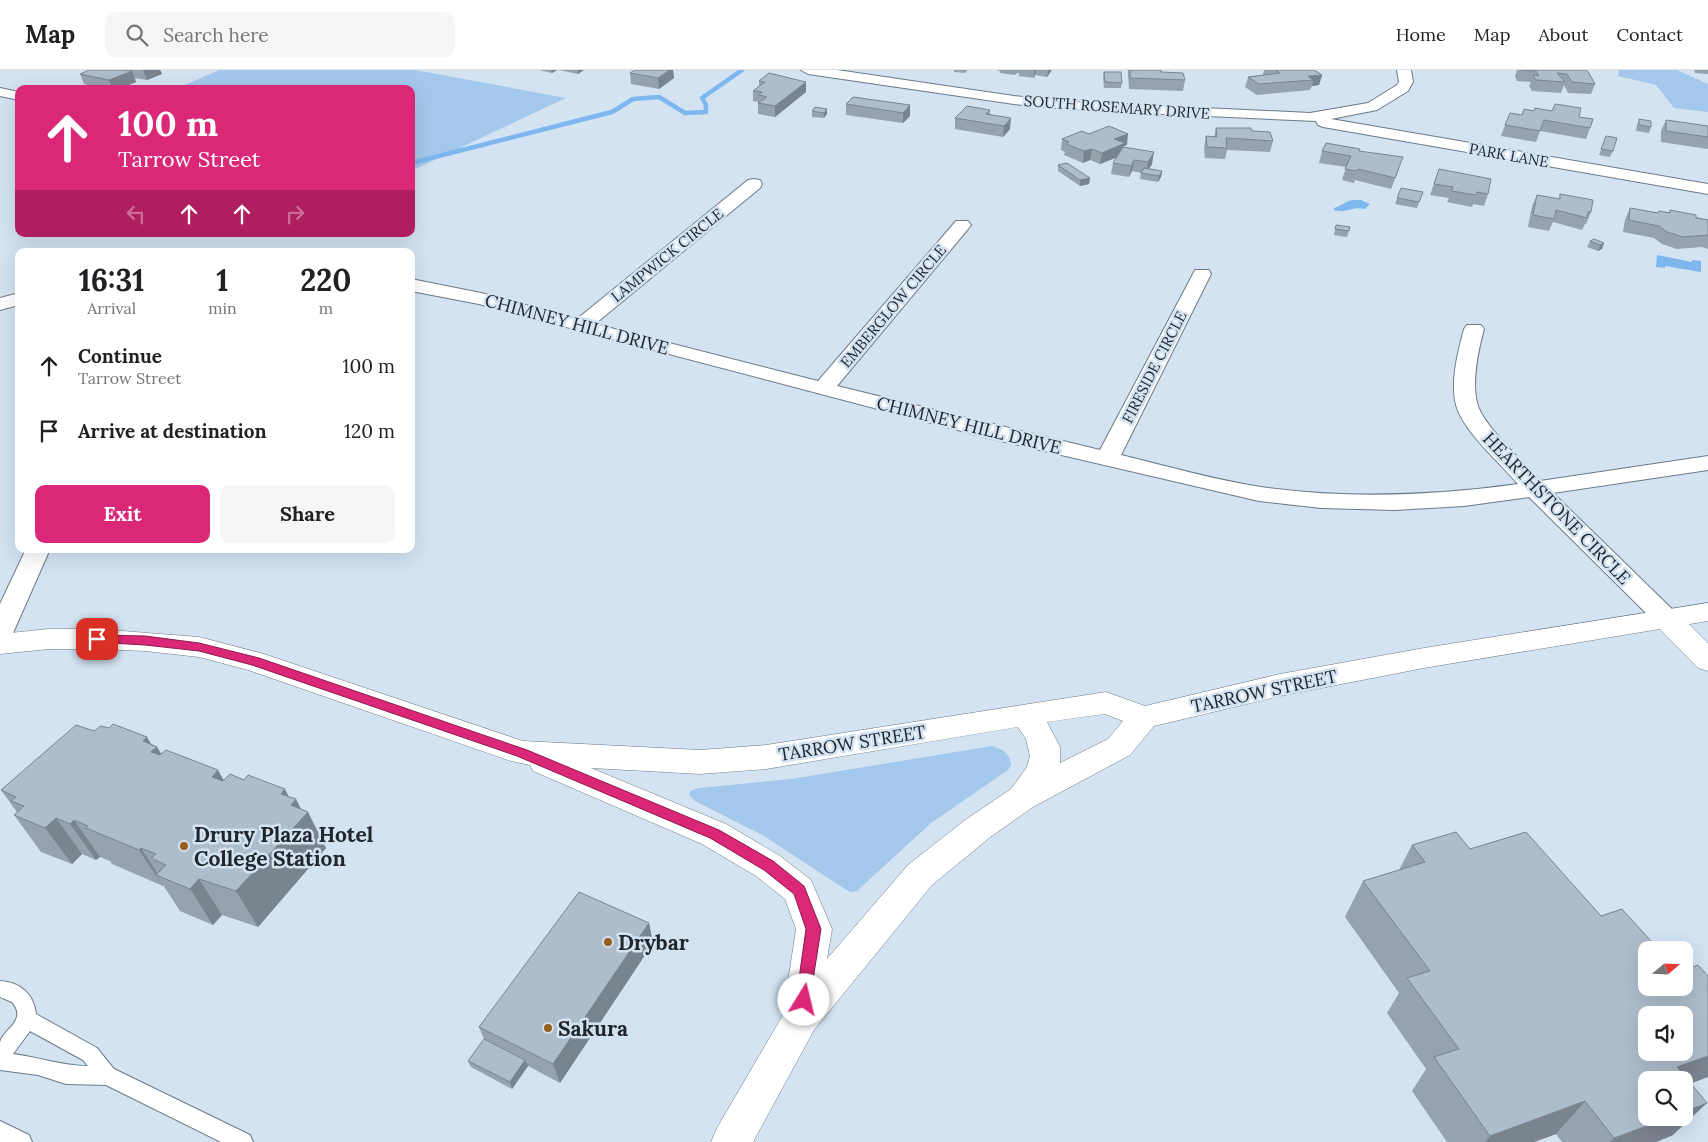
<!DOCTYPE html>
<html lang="en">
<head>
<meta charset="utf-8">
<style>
  :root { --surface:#fff; --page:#f6f6f6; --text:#202124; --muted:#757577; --line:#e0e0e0; --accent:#db2777 }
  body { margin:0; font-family:Lora,serif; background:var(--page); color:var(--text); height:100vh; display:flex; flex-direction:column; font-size:19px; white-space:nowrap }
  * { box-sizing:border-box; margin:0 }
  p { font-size:16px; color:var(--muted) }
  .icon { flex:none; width:28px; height:28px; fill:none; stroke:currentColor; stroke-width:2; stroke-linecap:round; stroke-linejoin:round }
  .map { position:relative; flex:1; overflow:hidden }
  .details { position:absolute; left:15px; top:178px; width:400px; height:305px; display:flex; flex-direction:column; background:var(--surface); border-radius:10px; box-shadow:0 5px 20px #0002 }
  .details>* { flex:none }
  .banner { position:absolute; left:15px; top:15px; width:400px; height:152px; border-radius:10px; box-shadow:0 5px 20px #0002; background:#db2777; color:#fff; overflow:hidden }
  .needle { width:32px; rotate:71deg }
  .tools { position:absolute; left:1638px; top:871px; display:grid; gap:10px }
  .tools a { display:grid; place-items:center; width:55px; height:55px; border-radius:10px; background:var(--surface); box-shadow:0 5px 20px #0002; font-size:25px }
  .pin { position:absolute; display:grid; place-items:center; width:42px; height:42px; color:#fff; margin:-21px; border-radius:10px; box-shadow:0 2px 8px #0006 }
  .me { position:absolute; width:55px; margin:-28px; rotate:9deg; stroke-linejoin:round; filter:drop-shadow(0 0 4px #0008) }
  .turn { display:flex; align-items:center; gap:18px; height:105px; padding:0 20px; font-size:22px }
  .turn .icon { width:65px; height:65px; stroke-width:2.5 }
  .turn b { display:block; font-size:35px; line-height:42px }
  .lanes { display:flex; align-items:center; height:48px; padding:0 20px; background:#0003; justify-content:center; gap:25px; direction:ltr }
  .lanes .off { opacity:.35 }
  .eta { display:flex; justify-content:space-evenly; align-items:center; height:85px; text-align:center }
  .eta b { font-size:30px; font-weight:700; line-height:35px }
  .primary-button { display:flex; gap:10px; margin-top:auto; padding:10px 20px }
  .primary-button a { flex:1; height:58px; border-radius:10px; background:var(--accent); color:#fff; font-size:20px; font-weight:700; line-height:58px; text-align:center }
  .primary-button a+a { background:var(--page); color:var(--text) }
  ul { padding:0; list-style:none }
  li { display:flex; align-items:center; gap:15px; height:65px; padding:0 20px }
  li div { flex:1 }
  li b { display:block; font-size:19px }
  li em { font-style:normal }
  header { display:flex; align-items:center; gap:30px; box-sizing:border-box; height:70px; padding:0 25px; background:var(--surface); border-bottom:1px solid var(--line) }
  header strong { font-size:24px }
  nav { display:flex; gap:28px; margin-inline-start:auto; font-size:18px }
  .search { width:350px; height:45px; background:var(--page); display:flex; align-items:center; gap:12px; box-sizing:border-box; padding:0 18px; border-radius:10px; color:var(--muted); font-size:19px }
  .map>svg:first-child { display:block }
</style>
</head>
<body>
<header>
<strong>Map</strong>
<div class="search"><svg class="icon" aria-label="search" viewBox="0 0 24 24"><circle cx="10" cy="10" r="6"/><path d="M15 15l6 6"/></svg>Search here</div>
<nav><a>Home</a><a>Map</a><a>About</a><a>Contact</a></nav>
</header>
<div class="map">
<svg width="1708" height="1072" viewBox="0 0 1708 1072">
  <rect width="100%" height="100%" fill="#d3e3f2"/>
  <path fill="#a4c8eb" d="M219 0H415L566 28 411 101V19H176Z
    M1619 0H1677L1708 14V42L1674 38 1656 15 1618 6Z
    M992 676C1003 679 1010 683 1011 695L1008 700 931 753 857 821 851 822 845 819 764 766 695 731 689 725 690 721 699 718 791 709Z"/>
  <path fill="#7eb7ed" d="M1352 130H1361L1370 134 1365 139C1351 136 1347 144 1334 140V138C1341 136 1345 132 1352 130Z
    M1657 185 1692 192V190L1701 191V202L1665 196V198L1656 197Z"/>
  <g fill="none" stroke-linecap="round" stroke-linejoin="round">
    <path stroke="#7eb7ed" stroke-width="4.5" d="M411 93 612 42 633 29 659 27 685 43 706 42V35L702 28 742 0"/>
    <defs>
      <path id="service" d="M0 911C20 912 34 924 36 944L97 978 114 999 250 1065 253 1072H221L106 1015 66 1014 38 1005 0 1000C0 992 0 981 0 972 3 959 28 951 12 932L0 927ZM30 961 83 990 88 996C62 996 39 987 13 984Z
        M0 1051 29 1065 32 1072H0Z"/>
      <path id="minor" d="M801 0H837L1014 26 1076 32 1310 43 1368 33 1397 15 1399 12 1397 0H1411L1413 12 1408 21 1377 40 1331 49 1708 114V124L1323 57 1318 55 1316 51 1076 40 1014 34 808 4Z
        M0 18 19 22V30L0 26Z
        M754 109 760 110 762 114 760 118 595 254 818 311 956 151H968L971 155 968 159 837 316 1100 380 1193 204 1195 200H1209L1211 204 1121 385C1167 396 1214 410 1261 417 1347 429 1432 426 1518 414 1500 393 1463 361 1456 335 1450 312 1458 281 1464 259L1467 255H1481L1484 259C1478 281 1471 314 1478 336 1486 358 1523 392 1540 411L1708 386V400L1553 423 1675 542 1679 548 1675 554 1666 557 1657 554 1529 427 1464 436 1395 440 1321 438 1259 431 984 367 479 234 411 221V209L481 223 577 249 748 110Z
        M19 223V235L0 240V228Z
        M26 479H50L13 563 9 570 0 572V534Z"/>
      <path id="tertiary" d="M1666 538 1676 541 1708 573V601L1698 598 1656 555 1652 548 1656 541Z"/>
      <path id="secondary" d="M1708 533V551L1424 598 1280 626 1154 656 1130 685 1033 737 989 768 932 815 814 960 753 1072H711L717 1058 783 945 796 859 785 829 756 806 702 774 533 701 530 695 511 691 248 600 199 587 145 581 97 579H49L0 584V564L49 559H97L199 567 264 584 523 671 700 680 766 675 1106 622 1145 636 1280 604 1424 578ZM1105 644 1123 651 1108 669 1060 693V677L1047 652ZM1018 657 1026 669 1030 686 1027 697 1011 719 965 750 908 795 827 889 832 859 811 810 780 786 726 754 591 698 700 704 766 699Z"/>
    </defs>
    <use href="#service" stroke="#6b7a87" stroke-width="2"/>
    <use href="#minor" stroke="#6b7a87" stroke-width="2"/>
    <use href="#tertiary" stroke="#6b7a87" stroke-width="1"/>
    <use href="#secondary" stroke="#6b7a87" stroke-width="1"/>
    <use href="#service" fill="#fff" fill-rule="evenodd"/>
    <use href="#minor" fill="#fff" fill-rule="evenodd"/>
    <use href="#tertiary" fill="#fff" fill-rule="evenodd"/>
    <use href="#secondary" fill="#fff" fill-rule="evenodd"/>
  </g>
  <path fill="#96a3af" d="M130 0H160L162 4 147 10 135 8 136 12 119 19H104L84 14 80 4 122 1H131Z
    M539 0H557L552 3Z
    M559 0H584L578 4Z
    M635 0H673L674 8 659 19 631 14 630 3Z
    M954 0H968L965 3 954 2Z
    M996 0H1052L1047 7 1035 5 1034 8 1019 6V3H1017L1015 5 1000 3V1Z
    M1128 0H1161V2L1185 10 1183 21 1129 19 1128 5Z
    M1264 0H1314L1322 5 1319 15 1312 16 1310 20 1257 25 1245 17 1248 7 1264 5 1263 4Z
    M1517 0H1587L1595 14 1591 24 1568 23 1564 15 1561 23 1532 21 1529 16 1531 12 1517 11 1515 6Z
    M1694 0H1708V4L1695 3Z
    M1104 2 1122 13 1121 18H1104L1103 7Z
    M759 11 806 22 775 47 758 44V33L759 32 753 31V21L759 16Z
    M846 34 910 35V46L903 53 846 45Z
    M815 37 827 44 824 48 812 47V41Z
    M990 40V44L1010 59 1003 67 955 59V48Z
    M1522 45 1579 47 1590 58 1586 69 1540 61 1536 72 1501 66 1505 55Z
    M1639 49 1651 57 1649 63 1636 61 1637 55Z
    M1666 50 1708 56V79L1661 72V61Z
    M1216 58 1252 61 1273 71 1270 82 1227 80 1225 89 1205 88 1204 78 1206 66 1214 67Z
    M1089 64 1127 75 1124 76V77L1152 94 1149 99 1162 101 1161 107 1158 112 1140 109 1141 103 1132 101 1129 107 1111 104 1113 93 1117 87 1100 94 1090 90 1083 93 1064 85 1065 82 1061 80 1062 69Z
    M1606 66 1613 81 1610 87 1599 85Z
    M1322 81H1359L1399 99 1391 119 1355 110 1354 113 1342 110 1346 97 1319 93Z
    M1058 95 1090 108 1089 114 1080 116 1058 101Z
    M1439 99 1488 124 1484 136 1473 134 1472 137 1447 132 1449 128 1430 125Z
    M1401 118 1423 122 1417 138 1395 134Z
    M1560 124 1591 142 1586 154H1585L1582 160 1553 152 1549 161 1528 157 1532 136 1537 125 1559 129Z
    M1630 138 1658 143 1659 141 1669 143 1670 140 1708 150V179L1702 177 1677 179 1662 174 1654 168 1623 162 1625 150Z
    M1336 155 1350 157 1347 167 1334 165Z
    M1590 171 1604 173 1602 179 1598 181 1587 177Z
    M94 661 151 674 157 677 161 684 224 710 289 727 296 729 301 739 326 778 258 857 222 845 213 855 180 841 163 815V816L112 794 110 791 100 787 96 790 82 784 72 794 41 782 14 745 17 742 1 720Z
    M1412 775 1470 779 1646 918 1708 906V1007L1691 1013 1673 1065 1656 1072H1562L1556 1064 1534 1072H1447L1412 1021 1426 999 1387 943 1399 923 1345 847 1363 811 1399 800Z
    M649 853 653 873 560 1013 528 996 512 1019 471 997 468 991 484 969 479 957Z"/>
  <path fill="#7a848f" d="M143 0H160L162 4 147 10Z
    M551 0H557L552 3Z
    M578 0H584L578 4Z
    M670 0H673L674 8 659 19 658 8Z
    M1034 0H1036L1035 5 1034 8Z
    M1048 0H1052L1047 7Z
    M132 1 136 12 119 19H113L109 10Z
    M1322 5 1319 15 1312 16 1313 10 1308 6Z
    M806 12V22L775 47V36Z
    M910 35V46L903 53V43Z
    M827 39V44L824 48V43Z
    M1011 48 1010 59 1003 67 1004 56Z
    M1128 64 1127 75 1124 76 1123 85 1100 94 1102 83 1114 69Z
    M1092 79 1090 90 1083 93 1084 81Z
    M1154 82 1152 94 1146 104 1148 92Z
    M1134 90 1132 101 1129 107 1131 96Z
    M1162 101 1161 107 1158 112 1159 106Z
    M1090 108 1089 114 1080 116V110Z
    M1604 173 1602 179 1598 181 1600 175Z
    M147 667 154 679 157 677 179 714 173 719 143 671Z
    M218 700 239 737 212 707Z
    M285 719 292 733 296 729 304 746 308 742 326 778 258 857 236 821 281 724Z
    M56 748 82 784 72 794 45 758Z
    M74 750 100 787 96 790 70 754Z
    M141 778 159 806 156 805 163 815V816L139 780Z
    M199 809 222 845 213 855 190 819Z
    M649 853 653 873 560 1013 553 994Z
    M1708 986V1007L1684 1016 1677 997Z
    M525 990 528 996 512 1019 510 1012Z
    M1585 1031 1556 1064 1534 1072H1485L1490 1066Z
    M1707 1033 1673 1065 1656 1072H1610L1614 1068 1669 1048H1684V1042Z"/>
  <path fill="#aebdcc" stroke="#7a848f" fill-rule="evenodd" d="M89 0H120L132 1 109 10 80 4Z
    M635 0H670L658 8 630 3Z
    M1130 0H1161V2L1183 3 1185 10 1130 8Z
    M1275 0H1314L1322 5 1308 6 1313 10 1259 14 1248 7 1280 3Z
    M1521 0H1587L1595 14 1572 12 1567 4 1557 3 1565 12 1536 10 1533 5 1539 6 1536 1Z
    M1104 2H1121L1122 13 1105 12Z
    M769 3 806 12 775 36 758 33 767 27 759 25 762 22 753 21 765 12 759 11Z
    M853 27 910 35 903 43 846 34Z
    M1555 34 1581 38 1579 47 1593 49 1590 58 1544 50 1540 61 1505 55 1510 43 1522 45 1524 39 1534 41 1535 38 1552 41Z
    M967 36 990 40 986 44 1011 48 1004 56 955 48Z
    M815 37 827 39 824 43 812 41Z
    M1639 49 1651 51V57L1639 55Z
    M1666 50 1708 56V67L1666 61Z
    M1109 56 1128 64 1114 69 1125 73 1102 83 1092 79 1084 81 1066 74 1069 72 1062 69 1082 61 1089 64Z
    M1216 58H1251L1252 61 1270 62 1273 71 1226 68 1227 78 1207 77 1206 66 1217 67Z
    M1606 66 1617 68 1613 81 1601 79Z
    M1326 73 1360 79 1359 81 1403 87 1395 108 1358 99 1357 101 1345 99 1351 86 1322 81Z
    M1123 77 1154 82 1148 92 1134 90 1131 96 1113 93Z
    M1067 93 1090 108 1080 110 1058 95Z
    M1144 98 1162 101 1159 106 1141 103Z
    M1439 99 1491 109 1488 124 1477 122 1476 125 1452 121 1453 117 1434 114Z
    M1401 118 1423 122 1419 132 1397 128Z
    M1560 124 1593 130 1591 142H1588L1587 148 1556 140 1554 149 1533 145 1537 125 1560 129Z
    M1630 138 1658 143 1659 141 1670 143V140L1696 145V148L1708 150V165L1683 167 1667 162 1659 156 1629 150Z
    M1336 155 1350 157 1349 161 1335 159Z
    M1594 169 1604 173 1600 175 1590 171Z
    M113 654 147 667 143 671 157 677 151 682 160 685 166 680 218 700 212 707 223 711 230 704 244 710 248 705 285 719 281 724 296 729 291 735 308 742 236 821 199 809 190 819 156 805 166 795 151 788 156 784 141 778 139 780 86 758 88 756 74 750 70 754 56 748 45 758 14 745 24 736 11 731 16 727 1 720 76 655 94 661 101 656 109 658Z
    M1456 762 1470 779 1526 762 1601 846 1622 839 1659 880H1646V918H1684V900L1698 895 1708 906V986L1677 997 1707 1033 1684 1042V1010H1646V1048H1669L1614 1068 1585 1031 1490 1066 1434 987 1459 979 1407 908 1430 901 1363 811 1425 792 1412 775ZM1646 945H1684V982H1646Z
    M579 822 649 853 553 994 479 957Z
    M484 969 525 990 510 1012 468 991Z"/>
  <path fill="#db2777" stroke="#8e194d" d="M97 565 145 566 199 573 259 588 527 680 719 760 773 791 804 816 821 859 809 935 804 937 798 935 796 930 806 859 794 824 764 800 710 768 517 686 252 595 199 581 145 575 93 572V566Z"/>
  <g fill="#955f17" stroke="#d3e3f2" stroke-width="2">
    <circle cx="184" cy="776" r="5"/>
    <circle cx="608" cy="872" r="5"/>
    <circle cx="548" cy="958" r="5"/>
  </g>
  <g text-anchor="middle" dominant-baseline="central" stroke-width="5" stroke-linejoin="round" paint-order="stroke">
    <g font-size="15" fill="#20262c" stroke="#d3e3f2">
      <text transform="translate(1117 37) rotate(4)">SOUTH ROSEMARY DRIVE</text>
      <text transform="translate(1509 85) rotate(10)">PARK LANE</text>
      <text transform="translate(667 185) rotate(-39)">LAMPWICK CIRCLE</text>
      <text transform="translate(893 236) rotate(-50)">EMBERGLOW CIRCLE</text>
      <text transform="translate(1154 297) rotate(-63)">FIRESIDE CIRCLE</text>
    </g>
    <g font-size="18" fill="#20262c" stroke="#d3e3f2">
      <text transform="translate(577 254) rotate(15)">CHIMNEY HILL DRIVE</text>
      <text transform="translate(969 355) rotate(14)">CHIMNEY HILL DRIVE</text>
      <text transform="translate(1557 438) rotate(46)">HEARTHSTONE CIRCLE</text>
      <text transform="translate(1264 621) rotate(-12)">TARROW STREET</text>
      <text transform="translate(852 673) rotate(-9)">TARROW STREET</text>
    </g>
    <g font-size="21" font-weight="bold" fill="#20262c" stroke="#d3e3f2" text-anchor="start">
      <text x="194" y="764">Drury Plaza Hotel<tspan x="194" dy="24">College Station</tspan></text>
      <text x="618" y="872">Drybar</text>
      <text x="558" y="958">Sakura</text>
    </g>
  </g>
</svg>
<div class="tools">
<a><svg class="needle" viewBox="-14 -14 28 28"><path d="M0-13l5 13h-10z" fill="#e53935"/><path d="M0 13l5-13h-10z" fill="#757577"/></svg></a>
<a><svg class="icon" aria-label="sound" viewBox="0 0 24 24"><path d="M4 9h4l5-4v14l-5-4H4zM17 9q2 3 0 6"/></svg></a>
<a><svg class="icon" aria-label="search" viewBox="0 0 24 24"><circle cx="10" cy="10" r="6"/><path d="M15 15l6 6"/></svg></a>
</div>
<div class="pin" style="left:97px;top:569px;background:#d93025"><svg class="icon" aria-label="arrive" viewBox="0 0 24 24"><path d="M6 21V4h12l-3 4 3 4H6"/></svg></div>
<svg class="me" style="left:804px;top:930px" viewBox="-20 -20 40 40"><circle r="19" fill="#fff"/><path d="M0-13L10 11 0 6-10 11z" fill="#db2777"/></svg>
<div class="banner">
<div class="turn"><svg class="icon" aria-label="ahead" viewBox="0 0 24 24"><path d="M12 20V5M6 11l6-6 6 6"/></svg><div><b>100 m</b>Tarrow Street</div></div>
<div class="lanes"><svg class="icon off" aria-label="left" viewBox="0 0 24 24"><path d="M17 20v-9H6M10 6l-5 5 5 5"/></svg><svg class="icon" aria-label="ahead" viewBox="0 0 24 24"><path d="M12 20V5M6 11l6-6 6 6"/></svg><svg class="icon" aria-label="ahead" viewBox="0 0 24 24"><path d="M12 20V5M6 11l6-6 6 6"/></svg><svg class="icon off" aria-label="right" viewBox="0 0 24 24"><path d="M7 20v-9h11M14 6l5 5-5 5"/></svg></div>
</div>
<section class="details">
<div class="eta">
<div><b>16:31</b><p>Arrival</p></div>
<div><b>1</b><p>min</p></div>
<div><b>220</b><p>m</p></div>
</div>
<ul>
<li><svg class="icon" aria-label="ahead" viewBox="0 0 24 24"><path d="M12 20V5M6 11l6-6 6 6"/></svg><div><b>Continue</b><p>Tarrow Street</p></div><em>100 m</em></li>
<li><svg class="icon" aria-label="arrive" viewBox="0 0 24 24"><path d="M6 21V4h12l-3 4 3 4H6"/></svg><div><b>Arrive at destination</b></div><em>120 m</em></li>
</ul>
<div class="primary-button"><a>Exit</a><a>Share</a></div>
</section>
</div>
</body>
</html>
